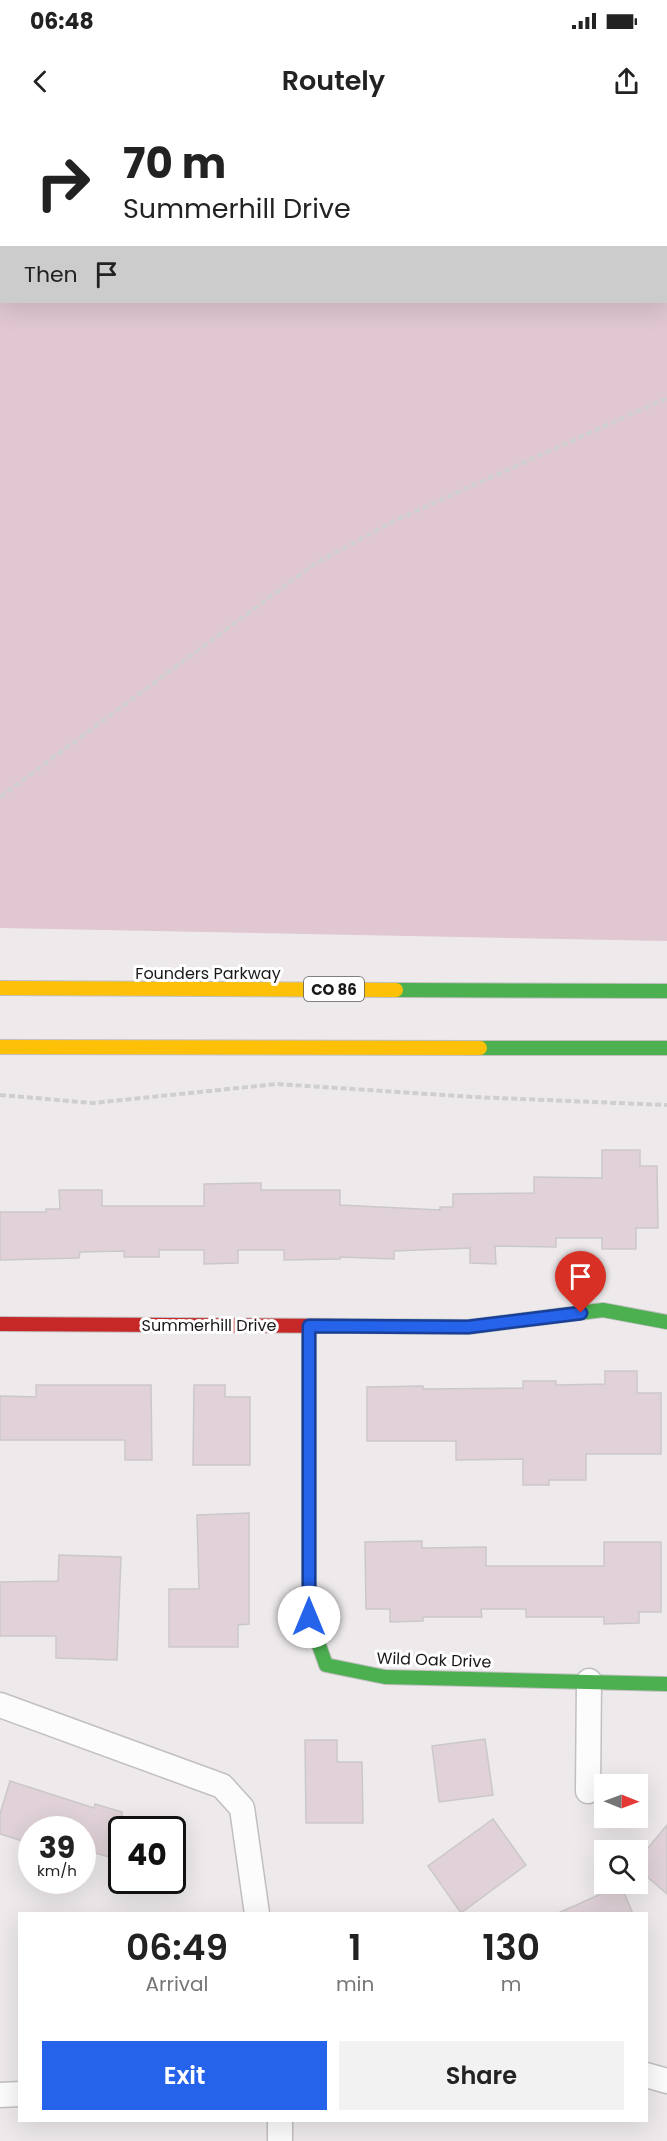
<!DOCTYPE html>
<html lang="en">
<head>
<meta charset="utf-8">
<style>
  :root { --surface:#fff; --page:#f2f2f2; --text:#222; --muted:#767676; --accent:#2563eb }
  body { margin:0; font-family:Poppins,sans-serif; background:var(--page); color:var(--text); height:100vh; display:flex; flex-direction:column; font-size:22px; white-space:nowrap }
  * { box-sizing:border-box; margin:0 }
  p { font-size:20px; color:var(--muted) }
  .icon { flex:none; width:33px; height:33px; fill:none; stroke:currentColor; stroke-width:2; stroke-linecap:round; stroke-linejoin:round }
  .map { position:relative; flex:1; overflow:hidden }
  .details { position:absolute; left:18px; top:1792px; width:630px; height:210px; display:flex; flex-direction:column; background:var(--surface); border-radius:0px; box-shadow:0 6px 24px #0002 }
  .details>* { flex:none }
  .banner { position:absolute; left:0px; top:0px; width:668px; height:183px; box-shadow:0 6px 24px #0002; background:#fff; color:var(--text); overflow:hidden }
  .needle { width:39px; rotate:91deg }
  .tools { position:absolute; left:594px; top:1654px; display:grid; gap:12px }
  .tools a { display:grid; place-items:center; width:54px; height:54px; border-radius:0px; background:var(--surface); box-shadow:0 6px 24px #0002; font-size:30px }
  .speed { position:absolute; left:18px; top:1696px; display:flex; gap:12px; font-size:30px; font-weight:700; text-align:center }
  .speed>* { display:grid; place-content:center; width:78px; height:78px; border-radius:50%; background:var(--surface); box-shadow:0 6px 24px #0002; line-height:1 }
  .speed small { font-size:15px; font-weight:400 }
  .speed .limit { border:3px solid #111; border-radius:9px; background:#fff; color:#111 }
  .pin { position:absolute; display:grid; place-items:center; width:51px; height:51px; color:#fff; margin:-62px -26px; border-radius:50% 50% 50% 0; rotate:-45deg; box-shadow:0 0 6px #0007 }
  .pin .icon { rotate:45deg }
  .me { position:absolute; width:66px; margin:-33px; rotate:0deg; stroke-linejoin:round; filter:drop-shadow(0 0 4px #0008) }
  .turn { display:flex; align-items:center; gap:21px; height:126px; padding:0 24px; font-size:27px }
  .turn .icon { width:78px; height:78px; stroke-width:2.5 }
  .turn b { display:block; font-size:42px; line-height:51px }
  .then { display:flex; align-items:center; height:57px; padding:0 24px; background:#0003; gap:12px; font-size:22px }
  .eta { display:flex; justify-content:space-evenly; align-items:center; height:102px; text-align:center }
  .eta b { font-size:36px; font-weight:600; line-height:42px }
  .action { display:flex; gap:12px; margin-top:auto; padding:12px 24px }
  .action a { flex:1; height:69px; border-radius:0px; background:var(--accent); color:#fff; font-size:24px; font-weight:600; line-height:69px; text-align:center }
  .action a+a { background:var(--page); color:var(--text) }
  .status { display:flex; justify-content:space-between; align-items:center; height:42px; padding:0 30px; background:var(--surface); direction:ltr }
  .status svg { height:16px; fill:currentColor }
  header { display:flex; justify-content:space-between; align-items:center; height:78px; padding:0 24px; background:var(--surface); font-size:27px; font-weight:600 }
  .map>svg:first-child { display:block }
</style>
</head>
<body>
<div class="status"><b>06:48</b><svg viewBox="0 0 49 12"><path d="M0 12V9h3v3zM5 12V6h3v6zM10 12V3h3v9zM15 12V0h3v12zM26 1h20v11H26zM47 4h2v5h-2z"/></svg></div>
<header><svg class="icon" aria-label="back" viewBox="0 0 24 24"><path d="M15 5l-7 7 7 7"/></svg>Routely<svg class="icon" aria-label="share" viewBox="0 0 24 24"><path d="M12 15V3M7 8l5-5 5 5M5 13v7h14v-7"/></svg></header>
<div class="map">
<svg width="667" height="2021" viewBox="0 0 667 2021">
  <rect width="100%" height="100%" fill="#eeeaec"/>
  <path fill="#e0c7d2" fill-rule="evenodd" d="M0 0H667V821L0 808ZM2 2H666V182H2Z"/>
  <path fill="#e0d2d8" stroke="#cbc8ca" stroke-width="1.5" d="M602 1030H640V1046H657L658 1108H636V1129H602V1118H556V1127L495 1126 496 1144 470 1143V1128L394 1131V1139L340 1137V1139L284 1140V1130H238V1143L204 1144V1130H159V1137H124V1131L80 1132 79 1138 0 1140V1092H46V1089H60L59 1070H102V1086H204V1064L261 1063V1070H340V1085L440 1090V1087H453V1074L534 1073V1057L602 1058Z
    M605 1251H637V1273H661V1334H586V1360H549V1365H523V1339L456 1340V1321H367V1267L423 1266V1269L523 1268V1261H556V1265L605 1264Z
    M36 1265H151L152 1340H125V1320H0V1276L36 1277Z
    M194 1265H225V1277H250V1345H193Z
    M249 1393V1504L238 1505V1527H169V1469H199L197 1395Z
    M422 1421V1428L486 1427V1446H604V1422H661V1492H639V1503L604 1504V1497H526V1489H481L482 1497H423V1501L390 1502V1489H366L365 1422Z
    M59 1435 121 1437 117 1540 56 1538V1516H0V1462L58 1461Z
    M485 1619 493 1675 439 1682 432 1626Z
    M305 1620H337V1642H362L363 1703H306Z
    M10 1661 94 1688 95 1684 122 1692V1697L146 1705 145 1710H122V1741L82 1729V1710H32V1724L0 1714V1694Z
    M493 1699 526 1745 461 1793 428 1746Z
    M667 1705V1774L638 1749V1740Z
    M621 1765 633 1794H556Z"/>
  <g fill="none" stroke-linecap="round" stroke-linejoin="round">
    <defs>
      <path id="street" d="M0 1585 222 1666 242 1688 257 1794
        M588 1671 589 1561
        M646 1955 667 1961
        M0 1975 20 1974
        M280 2021V2001"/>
      <path id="fast" d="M396 870 667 871
        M480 928H667
        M356 1206 468 1207 603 1190 667 1202
        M309 1487V1497L326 1545 385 1557 667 1564"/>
      <path id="slow" d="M0 868 396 870
        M0 927 480 928"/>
      <path id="jam" d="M0 1204 356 1206
        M309 1206V1487"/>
    </defs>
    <use href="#street" stroke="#c2bfc0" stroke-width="27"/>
    <use href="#fast" stroke="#c2bfc0" stroke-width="16"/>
    <use href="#slow" stroke="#c2bfc0" stroke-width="16"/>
    <use href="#jam" stroke="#c2bfc0" stroke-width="16"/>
    <path stroke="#cfcfcf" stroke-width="4" stroke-dasharray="6 3" stroke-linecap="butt" d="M0 677 313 445 394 401 667 278
      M0 975 93 983 277 964 474 977 667 985"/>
    <use href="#street" stroke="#fcfcfc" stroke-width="24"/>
    <use href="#fast" stroke="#4caf50" stroke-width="14"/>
    <use href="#slow" stroke="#ffc107" stroke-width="14"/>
    <use href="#jam" stroke="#c62828" stroke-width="14"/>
  </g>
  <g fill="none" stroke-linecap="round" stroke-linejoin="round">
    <defs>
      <path id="route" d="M309 1497V1206L468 1207 581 1193"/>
    </defs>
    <use href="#route" stroke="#184099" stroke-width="15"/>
    <use href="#route" stroke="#2563eb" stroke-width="10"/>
  </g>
  <g text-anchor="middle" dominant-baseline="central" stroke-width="6" stroke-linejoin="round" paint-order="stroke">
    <rect fill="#fff" stroke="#5f5d5e" stroke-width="1.5" x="304" y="857" width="60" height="24" rx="4.5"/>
    <g font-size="15" font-weight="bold" fill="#1b1819">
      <text x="334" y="869">CO 86</text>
    </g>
    <g font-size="16" fill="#1b1819" stroke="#fff">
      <text x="208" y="853">Founders Parkway</text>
      <text x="209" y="1205">Summerhill Drive</text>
      <text transform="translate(434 1540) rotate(2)">Wild Oak Drive</text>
    </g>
  </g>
</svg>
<div class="tools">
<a><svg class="needle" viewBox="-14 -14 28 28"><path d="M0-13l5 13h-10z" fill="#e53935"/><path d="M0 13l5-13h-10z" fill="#767676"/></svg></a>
<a><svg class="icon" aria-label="search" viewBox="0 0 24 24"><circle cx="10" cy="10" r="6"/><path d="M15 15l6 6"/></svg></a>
</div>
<div class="speed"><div>39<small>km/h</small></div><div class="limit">40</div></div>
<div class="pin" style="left:581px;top:1193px;background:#d93025"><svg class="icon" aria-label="arrive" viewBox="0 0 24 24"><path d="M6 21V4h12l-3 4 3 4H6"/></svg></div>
<svg class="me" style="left:309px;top:1497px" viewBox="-20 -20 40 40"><circle r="19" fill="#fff"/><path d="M0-13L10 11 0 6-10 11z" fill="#2563eb"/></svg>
<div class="banner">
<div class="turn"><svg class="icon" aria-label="right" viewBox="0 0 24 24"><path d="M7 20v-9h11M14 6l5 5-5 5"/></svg><div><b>70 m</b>Summerhill Drive</div></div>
<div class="then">Then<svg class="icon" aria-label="arrive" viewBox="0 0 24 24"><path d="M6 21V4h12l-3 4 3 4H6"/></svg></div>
</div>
<section class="details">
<div class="eta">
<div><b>06:49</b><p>Arrival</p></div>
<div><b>1</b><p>min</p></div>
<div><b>130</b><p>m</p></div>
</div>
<div class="action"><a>Exit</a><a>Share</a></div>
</section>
</div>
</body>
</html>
